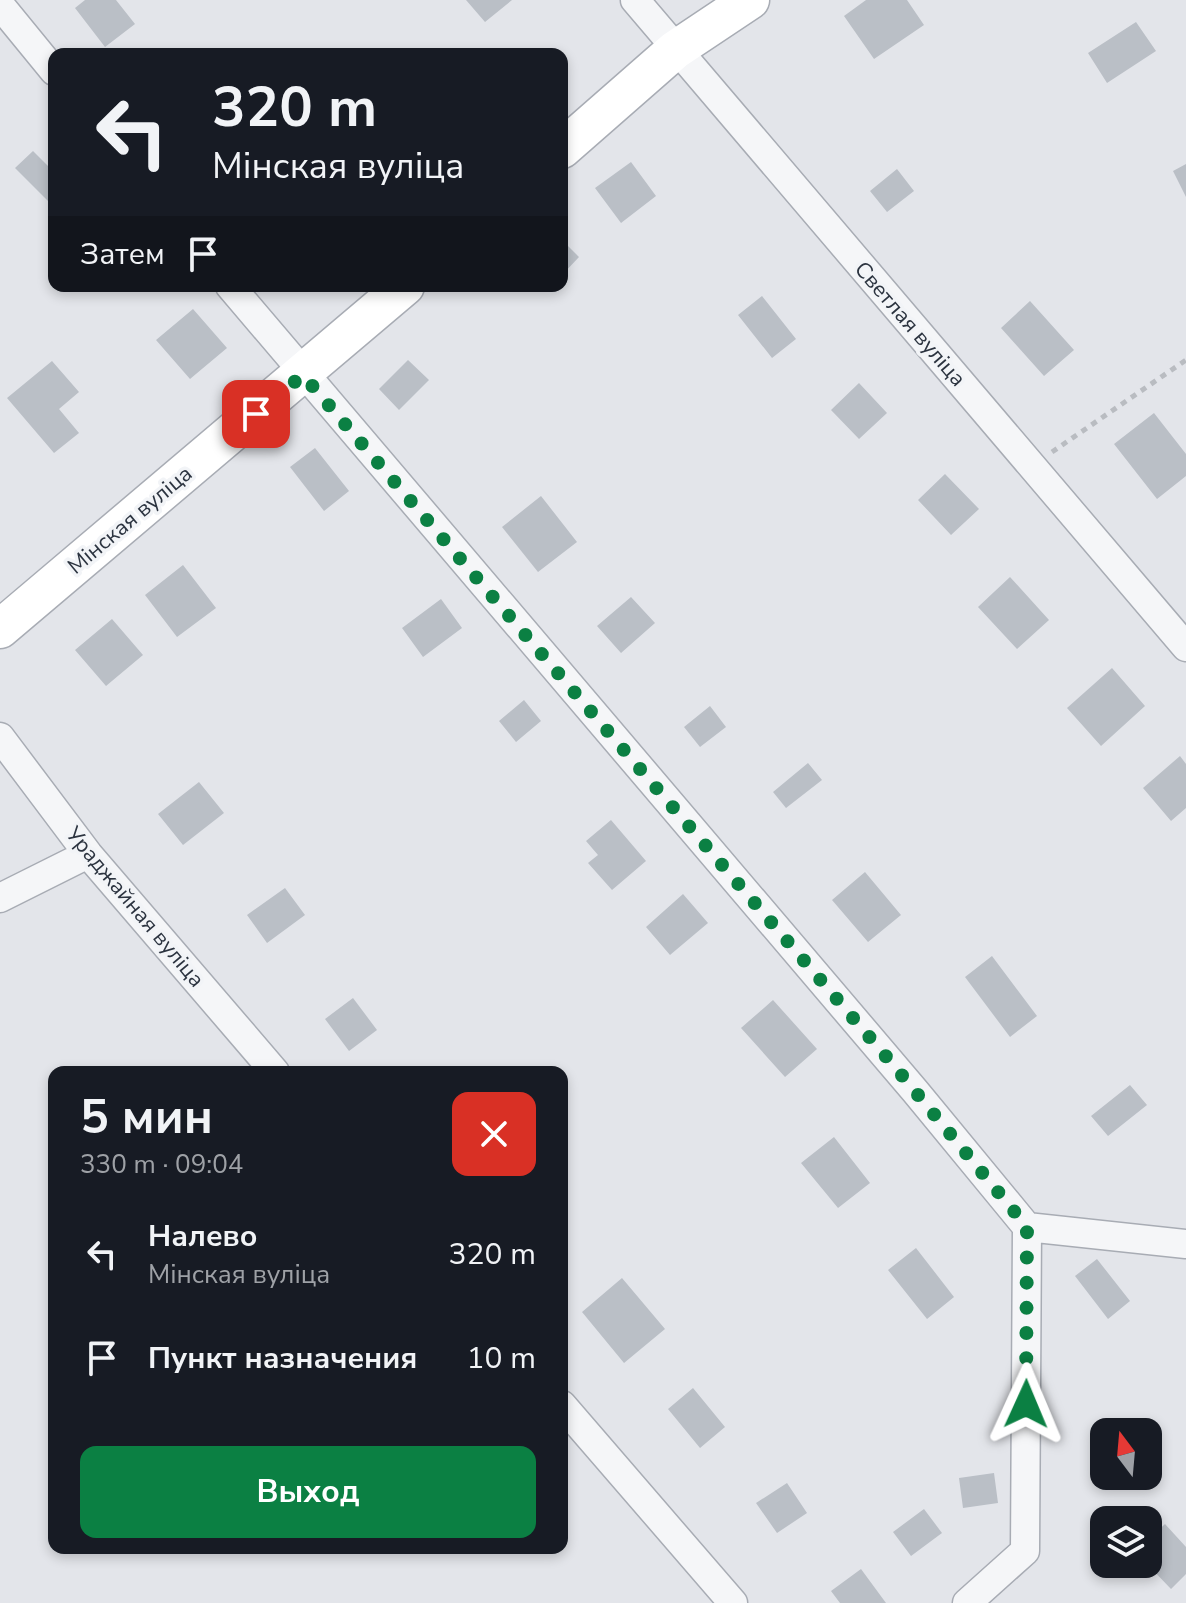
<!DOCTYPE html>
<html lang="ru">
<head>
<meta charset="utf-8">
<style>
  :root { --surface:#171b24; --page:#242831; --text:#f1f3f6; --muted:#9ea1a6; --accent:#0b8043 }
  body { margin:0; font-family:"Nunito Sans",sans-serif; background:var(--page); color:var(--text); height:100vh; display:flex; flex-direction:column; font-size:30px; white-space:nowrap }
  * { box-sizing:border-box; margin:0 }
  p { font-size:26px; color:var(--muted) }
  .icon { flex:none; width:44px; height:44px; fill:none; stroke:currentColor; stroke-width:2; stroke-linecap:round; stroke-linejoin:round }
  .map { position:relative; flex:1; overflow:hidden }
  .panel { position:absolute; left:48px; top:1066px; width:520px; height:488px; display:flex; flex-direction:column; background:var(--surface); border-radius:16px; box-shadow:0 4px 12px #0003 }
  .panel>* { flex:none }
  .hud { position:absolute; left:48px; top:48px; width:520px; height:244px; border-radius:16px; box-shadow:0 4px 12px #0003; background:#171b24; color:var(--text); overflow:hidden }
  .needle { width:52px; rotate:344deg }
  .fabs { position:absolute; left:1090px; top:1418px; display:grid; gap:16px }
  .fabs a { display:grid; place-items:center; width:72px; height:72px; border-radius:16px; background:var(--surface); box-shadow:0 4px 12px #0003; font-size:40px }
  .pin { position:absolute; display:grid; place-items:center; width:68px; height:68px; color:#fff; margin:-34px; border-radius:16px; box-shadow:0 4px 12px #0006 }
  .me { position:absolute; width:88px; margin:-44px; rotate:1deg; stroke-linejoin:round; filter:drop-shadow(0 0 6px #0008) }
  .turn { display:flex; align-items:center; gap:28px; height:168px; padding:0 32px; font-size:36px }
  .turn .icon { width:104px; height:104px; stroke-width:2.5 }
  .turn b { display:block; font-size:56px; line-height:68px }
  .then { display:flex; align-items:center; height:76px; padding:0 32px; background:#0003; gap:16px; font-size:30px }
  .round { display:grid; place-items:center; flex:none; width:84px; height:84px; border-radius:16px; background:var(--page) }
  .headline { display:flex; align-items:center; justify-content:space-between; height:136px; padding:0 32px }
  h1 { font-size:48px; font-weight:700; line-height:60px }
  .primary-button { display:flex; gap:16px; margin-top:auto; padding:16px 32px }
  .primary-button a { flex:1; height:92px; border-radius:16px; background:var(--accent); color:#fff; font-size:32px; font-weight:700; line-height:92px; text-align:center }
  ul { padding:0; list-style:none }
  li { display:flex; align-items:center; gap:24px; height:104px; padding:0 32px }
  li div { flex:1 }
  li b { display:block; font-size:30px }
  li em { font-style:normal }
  .map>svg:first-child { display:block }
</style>
</head>
<body>
<div class="map">
<svg width="1186" height="1603" viewBox="0 0 1186 1603">
  <rect width="100%" height="100%" fill="#e3e5ea"/>
  <path fill="#babfc6" d="M85 0H116L135 24 105 47 75 8Z
    M466 0H512L485 22Z
    M866 0H907L924 25 874 59 844 16Z
    M1136 22 1156 51 1107 83 1088 53Z
    M33 151 54 172 52 205 15 168Z
    M631 162 656 196 621 223 595 188Z
    M1186 164V197L1173 171Z
    M897 169 914 191 887 212 870 191Z
    M562 240 579 257 562 275Z
    M762 296 796 339 772 358 738 315Z
    M1030 301 1074 350 1044 376 1001 328Z
    M193 309 227 348 190 379 156 340Z
    M408 360 429 380 399 410 379 389Z
    M52 361 79 392 59 409 79 433 54 453 7 398Z
    M859 383 887 413 859 439 831 410Z
    M1154 413 1186 454V476L1157 499 1114 444Z
    M315 448 349 491 324 511 290 467Z
    M945 474 979 509 951 535 918 500Z
    M541 496 577 542 538 572 502 527Z
    M183 565 216 608 177 637 145 595Z
    M1010 577 1049 620 1017 649 978 607Z
    M631 597 655 623 621 653 597 626Z
    M441 599 462 628 423 657 402 628Z
    M112 619 143 655 106 686 75 650Z
    M1112 668 1145 706 1101 746 1067 708Z
    M524 700 541 721 516 742 499 721Z
    M710 706 726 727 700 747 684 727Z
    M1180 756 1186 764V808L1171 821 1143 788Z
    M808 763 822 780 786 808 773 792Z
    M199 782 224 813 183 845 158 814Z
    M611 820 646 861 612 890 588 863 598 855 586 841Z
    M865 872 901 915 868 942 832 900Z
    M285 888 305 915 267 943 247 915Z
    M683 894 708 923 670 955 646 927Z
    M992 956 1037 1016 1010 1037 965 977Z
    M353 998 377 1030 349 1051 325 1019Z
    M773 1000 817 1049 785 1077 741 1028Z
    M1130 1085 1147 1105 1108 1136 1091 1116Z
    M834 1137 870 1183 838 1208 801 1163Z
    M916 1248 954 1297 927 1319 888 1270Z
    M1097 1259 1130 1301 1108 1319 1075 1276Z
    M622 1278 665 1329 624 1363 582 1312Z
    M693 1388 725 1427 700 1448 668 1409Z
    M994 1473 998 1503 963 1508 959 1478Z
    M787 1483 807 1513 777 1533 756 1503Z
    M924 1509 942 1533 911 1556 893 1532Z
    M1165 1524 1186 1547V1574L1171 1589 1148 1565V1540Z
    M861 1569 886 1603H840L831 1591Z"/>
  <g fill="none" stroke-linecap="round" stroke-linejoin="round">
    <defs>
      <path id="street" d="M635 0 1186 647
        M0 5 54 71
        M230 286 915 1091 1027 1227 1186 1244
        M0 737 88 854 275 1072
        M0 898 88 854
        M562 1405 733 1603
        M967 1603 1025 1551 1027 1227"/>
      <path id="secondary" d="M562 149 675 50 750 0
        M0 629 405 286"/>
    </defs>
    <use href="#street" stroke="#a8acb4" stroke-width="31"/>
    <use href="#secondary" stroke="#a8acb4" stroke-width="41"/>
    <path stroke="#b9bcc1" stroke-width="5" stroke-dasharray="6 6" stroke-linecap="butt" d="M1052 452 1186 360"/>
    <use href="#street" stroke="#f5f6f8" stroke-width="28"/>
    <use href="#secondary" stroke="#fff" stroke-width="38"/>
  </g>
  <g fill="none" stroke-linecap="round" stroke-linejoin="round">
    <path stroke="#0b8043" stroke-width="14" stroke-dasharray="0 25.2" d="M256 414 303 375 895 1067 1027 1227 1026 1404"/>
  </g>
  <g text-anchor="middle" dominant-baseline="central" stroke-width="7" stroke-linejoin="round" paint-order="stroke">
    <g font-size="22" fill="#2c3440" stroke="#f2f4f7">
      <text transform="translate(910 324) rotate(49)">Светлая вуліца</text>
      <text transform="translate(130 520) rotate(-40)">Мінская вуліца</text>
      <text transform="translate(135 907) rotate(50)">Ураджайная вуліца</text>
    </g>
  </g>
</svg>
<div class="fabs">
<a><svg class="needle" viewBox="-14 -14 28 28"><path d="M0-13l5 13h-10z" fill="#e53935"/><path d="M0 13l5-13h-10z" fill="#9ea1a6"/></svg></a>
<a><svg class="icon" aria-label="layers" viewBox="0 0 24 24"><path d="M12 4l9 5-9 5-9-5zM3 14l9 5 9-5"/></svg></a>
</div>
<div class="pin" style="left:256px;top:414px;background:#d93025"><svg class="icon" aria-label="arrive" viewBox="0 0 24 24"><path d="M6 21V4h12l-3 4 3 4H6"/></svg></div>
<svg class="me" style="left:1026px;top:1404px" viewBox="-20 -20 40 40"><path d="M0-17L14 15 0 8-14 15z" fill="#0b8043" stroke="#fff" stroke-width="4"/></svg>
<div class="hud">
<div class="turn"><svg class="icon" aria-label="left" viewBox="0 0 24 24"><path d="M17 20v-9H6M10 6l-5 5 5 5"/></svg><div><b>320 m</b>Мінская вуліца</div></div>
<div class="then">Затем<svg class="icon" aria-label="arrive" viewBox="0 0 24 24"><path d="M6 21V4h12l-3 4 3 4H6"/></svg></div>
</div>
<section class="panel">
<div class="headline"><div><h1>5 мин</h1><p>330 m · 09:04</p></div><a class="round" style="background:#d93025;color:#fff"><svg class="icon" aria-label="close" viewBox="0 0 24 24"><path d="M6 6l12 12M18 6L6 18"/></svg></a></div>
<ul>
<li><svg class="icon" aria-label="left" viewBox="0 0 24 24"><path d="M17 20v-9H6M10 6l-5 5 5 5"/></svg><div><b>Налево</b><p>Мінская вуліца</p></div><em>320 m</em></li>
<li><svg class="icon" aria-label="arrive" viewBox="0 0 24 24"><path d="M6 21V4h12l-3 4 3 4H6"/></svg><div><b>Пункт назначения</b></div><em>10 m</em></li>
</ul>
<div class="primary-button"><a>Выход</a></div>
</section>
</div>
</body>
</html>
